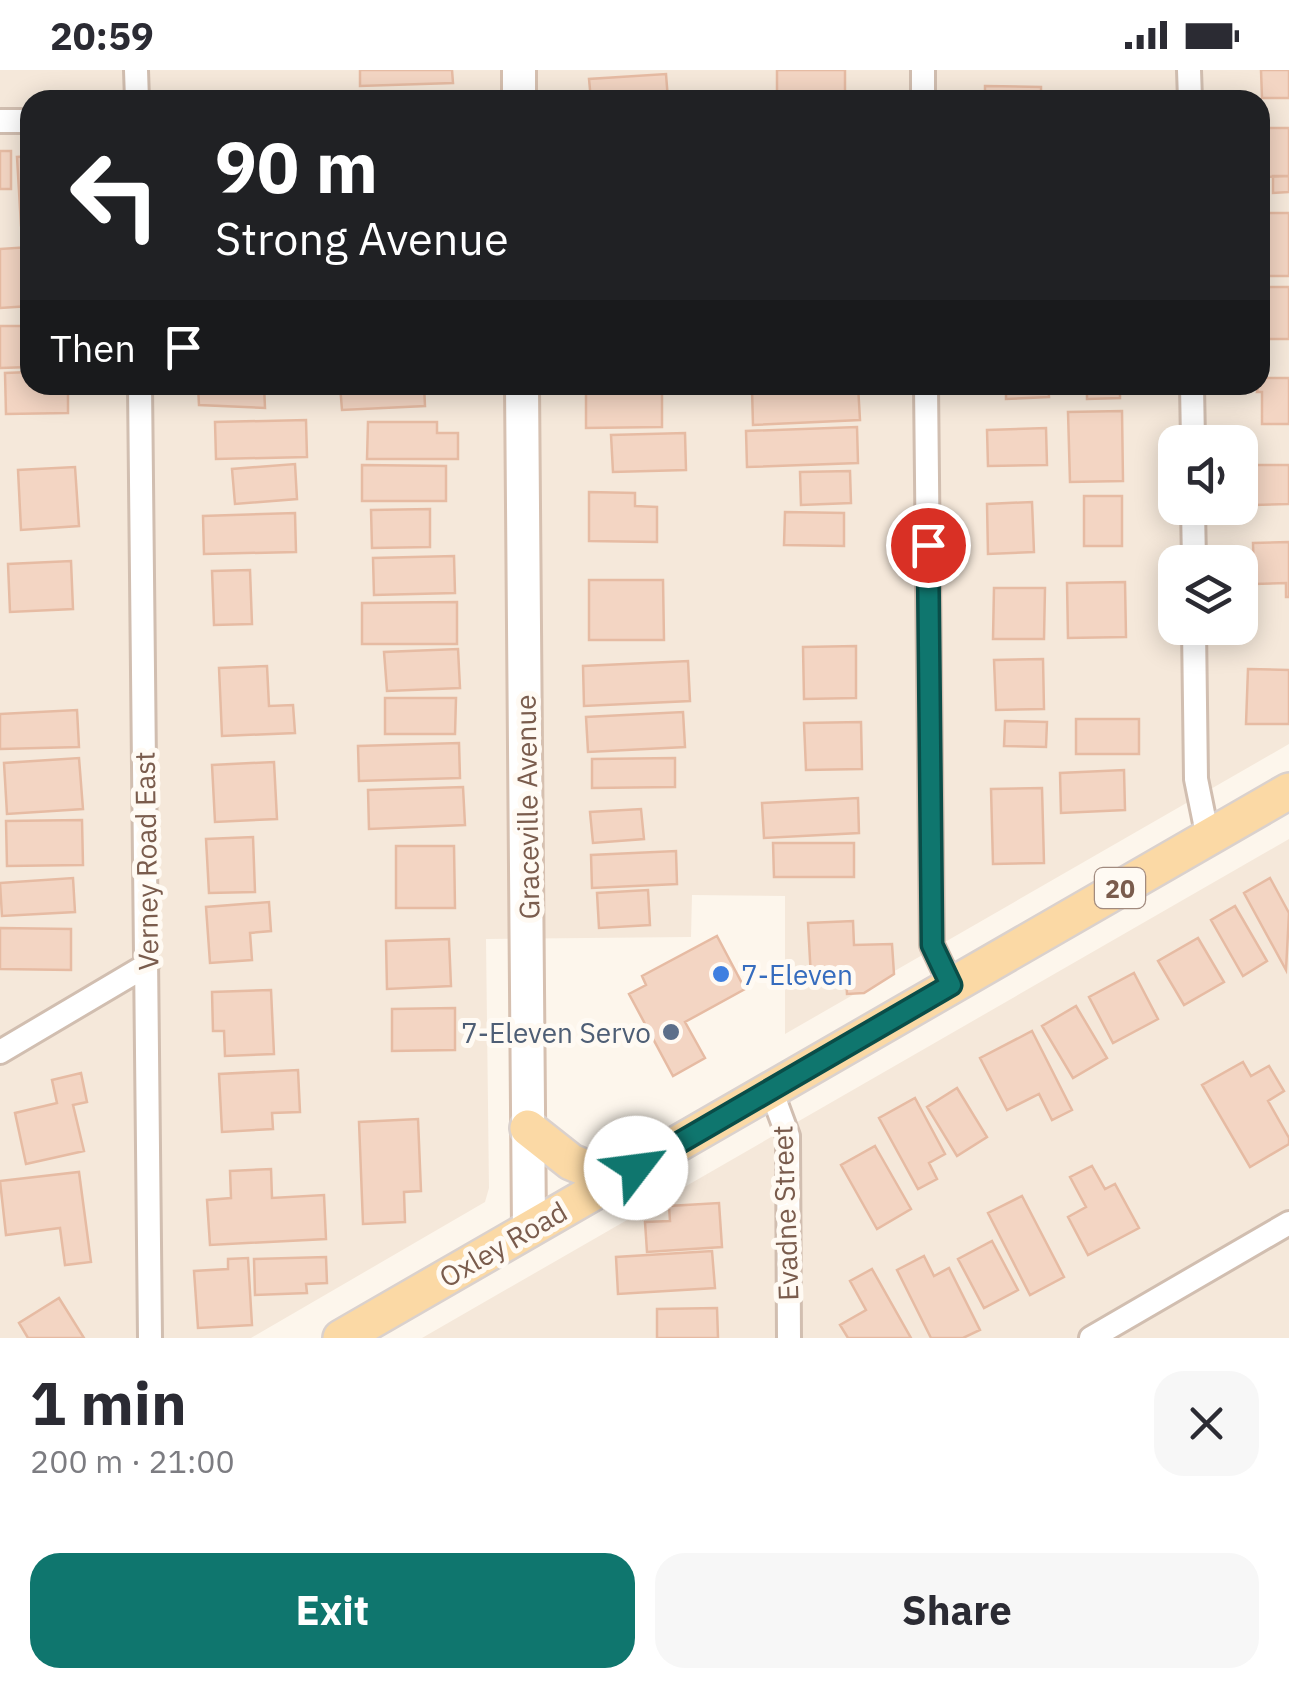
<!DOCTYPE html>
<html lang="en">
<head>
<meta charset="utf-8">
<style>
  :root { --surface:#fff; --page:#f7f7f7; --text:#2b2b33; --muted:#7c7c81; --accent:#0f766e }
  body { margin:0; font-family:"IBM Plex Sans",sans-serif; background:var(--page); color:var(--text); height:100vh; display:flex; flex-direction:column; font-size:38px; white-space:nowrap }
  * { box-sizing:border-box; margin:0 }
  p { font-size:32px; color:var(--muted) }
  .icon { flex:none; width:55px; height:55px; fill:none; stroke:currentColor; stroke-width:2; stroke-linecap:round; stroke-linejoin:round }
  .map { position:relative; height:1268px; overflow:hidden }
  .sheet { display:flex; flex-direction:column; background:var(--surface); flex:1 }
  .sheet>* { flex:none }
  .hud { position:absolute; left:20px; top:20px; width:1250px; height:305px; border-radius:30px; box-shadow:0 5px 25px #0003; background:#202124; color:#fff; overflow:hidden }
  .controls { position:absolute; left:1158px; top:355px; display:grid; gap:20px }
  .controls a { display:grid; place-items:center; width:100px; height:100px; border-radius:20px; background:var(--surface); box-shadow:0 5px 25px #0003; font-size:50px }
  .pin { position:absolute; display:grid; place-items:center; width:85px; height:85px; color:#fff; margin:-42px; border:5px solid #fff; border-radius:50%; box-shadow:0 2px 10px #0007 }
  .me { position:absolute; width:110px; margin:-55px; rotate:60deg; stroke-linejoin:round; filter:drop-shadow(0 0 8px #0008) }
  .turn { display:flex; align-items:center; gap:35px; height:210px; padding:0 30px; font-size:45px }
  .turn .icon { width:130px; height:130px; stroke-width:2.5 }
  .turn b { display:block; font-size:70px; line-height:85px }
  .then { display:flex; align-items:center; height:95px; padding:0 30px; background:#0003; gap:20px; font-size:38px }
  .round { display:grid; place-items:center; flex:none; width:105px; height:105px; border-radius:30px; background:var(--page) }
  .summary { display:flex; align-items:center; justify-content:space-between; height:170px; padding:0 30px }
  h1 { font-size:60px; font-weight:800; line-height:75px }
  .button { display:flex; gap:20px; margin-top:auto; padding:20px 30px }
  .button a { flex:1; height:115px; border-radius:30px; background:var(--accent); color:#fff; font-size:40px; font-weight:800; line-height:115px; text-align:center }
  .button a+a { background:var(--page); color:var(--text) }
  .status { display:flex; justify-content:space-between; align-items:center; height:70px; padding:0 50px; background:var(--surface); direction:ltr }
  .status svg { height:28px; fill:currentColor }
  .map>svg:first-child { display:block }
</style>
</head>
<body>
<div class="status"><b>20:59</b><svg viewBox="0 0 49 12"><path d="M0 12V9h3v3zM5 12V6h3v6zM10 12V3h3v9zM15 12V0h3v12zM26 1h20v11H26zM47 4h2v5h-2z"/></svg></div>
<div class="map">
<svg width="1289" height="1268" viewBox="0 0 1289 1268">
  <rect width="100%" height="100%" fill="#fdf6ec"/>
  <path fill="#f5e8da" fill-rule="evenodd" d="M0 0H1289V674L785 964V826L692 825 691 867 486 869 489 1118 485 1132 251 1268H0ZM30 30H1260V315H30ZM1175 372H1240V438H1175ZM1175 492H1240V558H1175Z
    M1289 769V1268H422Z"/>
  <path fill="#f3d5c3" stroke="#e6bba3" stroke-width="2.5" d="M360 0H452L453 13 360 16Z
    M777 0H845V30H777Z
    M1261 0H1289V28H1262Z
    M666 4 668 30H591L589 9Z
    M985 16 1041 17V30H985Z
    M1069 22H1133V30H1069Z
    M1260 58H1289V106L1260 107Z
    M0 81H11V119H0Z
    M30 86V154L21 155 17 87Z
    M1273 106H1289V122L1273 123Z
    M1260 143H1289V206H1267V186H1260Z
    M30 177V236L0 238V179Z
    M1260 217H1289V269H1260Z
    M0 256H30V297L0 298Z
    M30 302V315H68V343L6 344 5 303Z
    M1260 308H1289V354H1262V322H1257Z
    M198 315H264L265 338 199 335Z
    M340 315H424L425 336 342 340Z
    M586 315H662V357L586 358Z
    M858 315 860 350 753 355 752 319Z
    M1006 315H1048L1049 327 1006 329Z
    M1087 315H1120V328L1087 329Z
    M1122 341 1123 411 1070 412 1068 342Z
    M306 350 307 387 216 389 215 352Z
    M368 352H437V363H458V389H367Z
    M857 357 858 393 747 397 746 361Z
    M1046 358 1047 395 988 396 987 360Z
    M685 363 686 400 613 402 611 365Z
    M295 394 297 429 235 434 232 399Z
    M362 395 446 396V431H362Z
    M1254 395H1289V434L1254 435Z
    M75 397 79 456 21 460 18 400Z
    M850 401 851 433 801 435 800 402Z
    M589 422 635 423V436L657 437V472L589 471Z
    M1084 426H1122V476H1084Z
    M1032 432 1034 482 988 484 987 434Z
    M430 439V477L372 478 371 440Z
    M785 442 844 443V476L784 475Z
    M295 443 296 482 204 484 203 446Z
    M1289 472V527H1286V513L1254 514 1253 473Z
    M454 486 455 523 374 525 373 488Z
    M71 491 73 539 10 542 8 494Z
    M250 500 252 554 214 555 212 501Z
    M589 510H663L664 570H589Z
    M1125 512 1126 567 1068 568 1067 513Z
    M994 518H1045L1044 569H993Z
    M457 532V574H362V533Z
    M856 576V628L804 629 803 577Z
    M458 579 460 618 387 621 384 582Z
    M1043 589 1044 639 996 640 994 590Z
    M688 591 690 631 584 636 583 596Z
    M267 596 269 636 293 635 295 663 222 666 219 598Z
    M1248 599 1289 600V654H1246Z
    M385 628H456L455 664H385Z
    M77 640 79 677 0 679V644Z
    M683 642 685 677 588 682 586 647Z
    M1076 649H1139V684H1076Z
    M1005 651 1047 652 1046 677 1004 676Z
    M861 652 862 699 806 700 804 653Z
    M459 673 460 708 359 711 358 676Z
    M79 688 83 739 7 744 4 693Z
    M675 688V717L592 718V689Z
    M274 692 277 749 215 752 212 695Z
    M1124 700 1125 740 1061 743 1060 703Z
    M463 717 465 755 369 759 368 720Z
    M1042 718 1044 793 993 794 991 719Z
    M858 728 859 763 764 768 762 733Z
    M641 739 644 769 593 773 590 742Z
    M82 750 83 795 7 796 6 751Z
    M253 767 255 822 209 823 206 769Z
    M773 773H854V807H774Z
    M396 776H454L455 838H396Z
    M676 781 677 814 592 818 591 785Z
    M73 808 75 842 2 846 0 813Z
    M1270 808 1289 843 1286 900 1244 823Z
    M648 820 650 855 599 858 597 823Z
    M269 832 271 861 250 863 252 890 210 893 206 837Z
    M1235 836 1267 891 1243 906 1211 850Z
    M853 851 854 875 892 874 894 904 864 923 847 924 846 906 811 908 808 853Z
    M0 858 71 859V900L0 899Z
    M717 866 745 919 685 952 705 988 673 1006 629 924 646 915 642 906Z
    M1198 868 1224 912 1184 935 1158 891Z
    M449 869 451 916 387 919 386 871Z
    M1134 903 1158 949 1113 973 1089 927Z
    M271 920 274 984 225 986 224 961H213L212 922Z
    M1076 936 1107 988 1073 1008 1042 956Z
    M455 938V980L392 981V939Z
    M1032 961 1072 1040 1052 1050 1039 1024 1007 1040 980 988Z
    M1243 992 1251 1006 1269 996 1284 1021 1268 1031 1289 1068V1074L1250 1097 1202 1015Z
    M298 1000 300 1042 272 1043 273 1059 222 1062 219 1004Z
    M81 1003 87 1032 73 1035 84 1081 26 1094 15 1043 57 1033 52 1010Z
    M957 1018 987 1067 957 1086 927 1037Z
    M915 1028 945 1084 929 1093 937 1109 918 1119 879 1048Z
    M418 1049 421 1121 404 1122 405 1152 363 1154 359 1052Z
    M875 1076 911 1139 877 1159 841 1095Z
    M1092 1096 1105 1119 1115 1114 1139 1158 1088 1185 1068 1147 1086 1137 1070 1107Z
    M271 1099 272 1128 324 1125 326 1169 210 1175 207 1130 231 1128 230 1101Z
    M79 1102 91 1192 65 1195 60 1158 6 1165 0 1111Z
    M1022 1126 1064 1207 1030 1225 988 1143Z
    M719 1133 722 1177 647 1182 645 1152 670 1151 669 1136Z
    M992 1171 1018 1220 984 1238 958 1189Z
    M712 1181 715 1218 618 1224 616 1187Z
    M924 1186 934 1206 949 1198 980 1260 963 1268H931L897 1200Z
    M326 1187 327 1213 306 1214 307 1223 255 1225 254 1189Z
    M248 1188 252 1255 198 1258 194 1201 228 1199V1189Z
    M872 1199 911 1268H848L840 1255 866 1240 850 1211Z
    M59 1228 84 1268H28L19 1253Z
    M717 1238 718 1268H657V1239Z"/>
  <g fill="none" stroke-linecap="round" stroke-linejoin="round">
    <defs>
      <path id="street" d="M136 0 137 30
        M923 0V30
        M1189 0 1190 30
        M0 51H30
        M140 315 150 1268
        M926 315 932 875 951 915
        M1192 315 1193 372
        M1193 438 1194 492
        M1194 558 1196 709 1208 768
        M0 982 147 895
        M771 1020 788 1066 789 1268
        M1091 1268 1289 1153"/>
      <path id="secondary" d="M519 0V30
        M522 315 529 1159"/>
      <path id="primary" d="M528 1058 571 1092 615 1110
        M341 1268 1289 721"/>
    </defs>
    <use href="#street" stroke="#d1beb0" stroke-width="28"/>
    <use href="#secondary" stroke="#d6c0b0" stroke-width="38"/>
    <use href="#primary" stroke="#dad1cd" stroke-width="40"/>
    <use href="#street" stroke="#fff" stroke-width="22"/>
    <use href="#secondary" stroke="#fff" stroke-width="32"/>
    <use href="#primary" stroke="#fbd9a5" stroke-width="35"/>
  </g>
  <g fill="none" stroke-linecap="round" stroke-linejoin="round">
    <defs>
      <path id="route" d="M636 1098 951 915 932 875 928 475"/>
    </defs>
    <use href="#route" stroke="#0a4d48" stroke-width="25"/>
    <use href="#route" stroke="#0f766e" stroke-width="18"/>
  </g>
  <circle fill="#3f7fe0" stroke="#fffaf3" stroke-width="4" cx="721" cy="904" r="10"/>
  <circle fill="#5c6f8a" stroke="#fffaf3" stroke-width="4" cx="671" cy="962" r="10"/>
  <g text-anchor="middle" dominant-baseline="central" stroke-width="10" stroke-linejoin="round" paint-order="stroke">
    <rect fill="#fffaf3" stroke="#a28b7f" stroke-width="2.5" x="1095" y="798" width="50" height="40" rx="8"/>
    <g font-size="25" font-weight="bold" fill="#7a5c4d">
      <text x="1120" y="818">20</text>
    </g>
    <g font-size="28" fill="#7a5c4d" stroke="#fffaf3">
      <text transform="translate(527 737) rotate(-91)">Graceville Avenue</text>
      <text transform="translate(146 791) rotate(-91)">Verney Road East</text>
      <text transform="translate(785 1143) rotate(-92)">Evadne Street</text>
      <text transform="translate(503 1174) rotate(-30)">Oxley Road</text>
    </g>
    <g font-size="28" fill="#366cbe" stroke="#fffaf3" text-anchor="start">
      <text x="741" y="904">7-Eleven</text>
    </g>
    <g font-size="28" fill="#4e5e75" stroke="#fffaf3" text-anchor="end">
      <text x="651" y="962">7-Eleven Servo</text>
    </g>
  </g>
</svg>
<div class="controls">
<a><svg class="icon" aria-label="sound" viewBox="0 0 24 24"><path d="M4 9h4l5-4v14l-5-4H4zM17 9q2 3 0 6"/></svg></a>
<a><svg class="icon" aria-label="layers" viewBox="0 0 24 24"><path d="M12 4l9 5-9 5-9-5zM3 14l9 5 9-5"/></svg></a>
</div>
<div class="pin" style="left:928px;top:475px;background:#d93025"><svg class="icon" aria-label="arrive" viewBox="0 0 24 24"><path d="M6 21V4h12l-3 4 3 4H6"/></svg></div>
<svg class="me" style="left:636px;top:1098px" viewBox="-20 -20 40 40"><circle r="19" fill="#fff"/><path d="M0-13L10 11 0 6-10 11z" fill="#0f766e"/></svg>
<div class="hud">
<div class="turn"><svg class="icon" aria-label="left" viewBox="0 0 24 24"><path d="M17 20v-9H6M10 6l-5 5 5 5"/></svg><div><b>90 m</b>Strong Avenue</div></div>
<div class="then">Then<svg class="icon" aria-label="arrive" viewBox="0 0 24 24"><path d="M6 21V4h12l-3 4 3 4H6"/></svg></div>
</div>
</div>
<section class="sheet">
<div class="summary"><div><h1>1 min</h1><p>200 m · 21:00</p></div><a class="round"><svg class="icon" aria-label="close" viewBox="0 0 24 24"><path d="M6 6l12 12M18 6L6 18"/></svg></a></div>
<div class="button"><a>Exit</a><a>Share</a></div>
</section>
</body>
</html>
